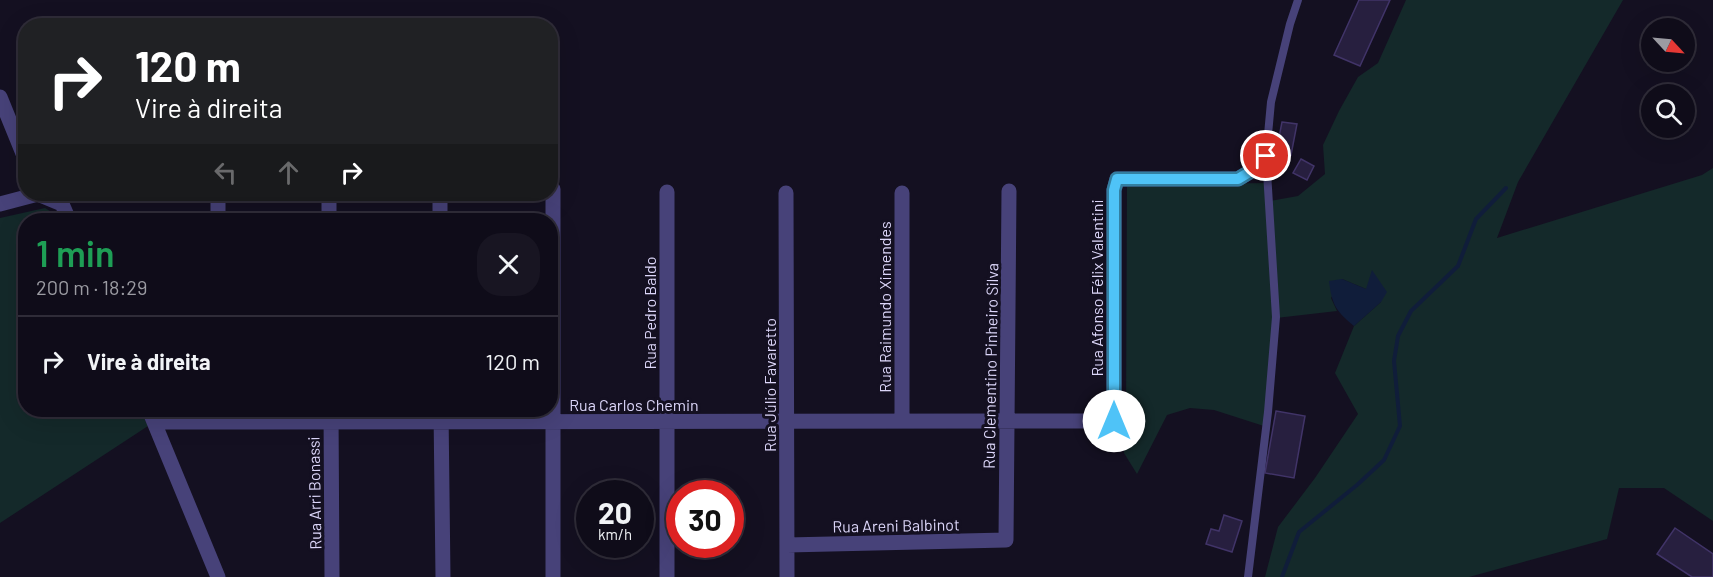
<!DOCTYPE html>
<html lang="pt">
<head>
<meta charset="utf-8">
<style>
  :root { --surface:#0f0c19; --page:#181522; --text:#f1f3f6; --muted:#9b9ba2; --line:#2f2c38 }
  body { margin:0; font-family:Barlow,sans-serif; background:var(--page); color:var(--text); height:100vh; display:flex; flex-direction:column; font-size:22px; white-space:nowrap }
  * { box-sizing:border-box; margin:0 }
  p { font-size:20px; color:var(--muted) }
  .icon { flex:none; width:33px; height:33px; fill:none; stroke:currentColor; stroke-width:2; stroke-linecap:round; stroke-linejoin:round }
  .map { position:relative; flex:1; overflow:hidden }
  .panel { position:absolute; left:18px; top:213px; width:540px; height:204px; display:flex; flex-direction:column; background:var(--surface); border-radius:24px; box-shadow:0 6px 24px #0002,0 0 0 2px var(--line) }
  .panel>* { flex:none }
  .guide { position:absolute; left:18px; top:18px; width:540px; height:183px; border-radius:24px; box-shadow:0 6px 24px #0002,0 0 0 2px var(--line); background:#202124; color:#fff; overflow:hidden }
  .needle { width:39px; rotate:116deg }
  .buttons { position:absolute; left:1641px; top:18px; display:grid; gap:12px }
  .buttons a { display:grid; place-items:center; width:54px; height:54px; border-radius:50%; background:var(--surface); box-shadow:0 6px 24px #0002,0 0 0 2px var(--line); font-size:30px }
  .speed { position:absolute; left:576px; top:480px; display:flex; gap:12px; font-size:30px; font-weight:700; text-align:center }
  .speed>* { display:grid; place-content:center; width:78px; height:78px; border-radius:50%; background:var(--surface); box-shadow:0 6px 24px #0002,0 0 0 2px var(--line); line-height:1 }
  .speed small { font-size:15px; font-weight:400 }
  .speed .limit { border:9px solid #d22; background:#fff; color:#111 }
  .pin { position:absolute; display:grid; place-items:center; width:51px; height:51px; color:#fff; margin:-26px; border:3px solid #fff; border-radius:50%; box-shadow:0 2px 6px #0007 }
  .me { position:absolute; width:66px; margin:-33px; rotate:0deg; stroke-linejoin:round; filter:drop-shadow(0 0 4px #0008) }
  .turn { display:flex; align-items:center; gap:21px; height:126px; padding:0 18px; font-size:27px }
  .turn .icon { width:78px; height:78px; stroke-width:2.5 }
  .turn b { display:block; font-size:42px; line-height:51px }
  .lanes { display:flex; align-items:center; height:57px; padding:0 18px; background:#0003; justify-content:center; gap:30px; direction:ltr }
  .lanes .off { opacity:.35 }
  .round { display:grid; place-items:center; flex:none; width:63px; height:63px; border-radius:24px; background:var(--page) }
  .headline { display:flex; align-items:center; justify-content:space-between; height:102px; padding:0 18px }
  h1 { font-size:36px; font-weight:600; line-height:45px; color:#1e9e55 }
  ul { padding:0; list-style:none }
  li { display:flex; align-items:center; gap:18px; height:90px; padding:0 18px; border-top:2px solid var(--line) }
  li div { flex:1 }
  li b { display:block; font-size:22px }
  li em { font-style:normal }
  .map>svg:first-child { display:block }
</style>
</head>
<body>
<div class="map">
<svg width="1713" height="577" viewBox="0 0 1713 577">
  <rect width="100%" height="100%" fill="#141021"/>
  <path fill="#14292a" d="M1406 0H1623L1518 182 1497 238 1702 175 1713 168V521L1664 488H1619L1607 539 1469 577H1265L1278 527 1315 478 1358 414 1335 373 1354 326 1381 302 1366 289 1342 279 1331 298 1337 311 1276 318 1267 427 1214 410 1190 408 1167 415 1137 474 1124 453 1126 421 1127 185 1269 183 1270 201 1298 196 1325 174 1323 145 1339 111 1358 77 1378 63Z
    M45 208 56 215 59 220H26V410H140L148 426 0 523V218Z"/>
  <path fill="#101d3a" d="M1372 270 1387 292 1381 302 1354 326C1336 311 1332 305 1329 281L1342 279 1366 289Z"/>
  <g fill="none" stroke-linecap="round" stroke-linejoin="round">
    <path stroke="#101d3a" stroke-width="4" d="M1282 577 1299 532 1357 485 1384 460 1400 426 1394 361 1398 336 1411 311 1458 266 1476 219 1506 188"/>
  </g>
  <path fill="#271f3f" stroke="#413468" stroke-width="1.5" d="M1359 0H1390L1360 66 1334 55Z
    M1282 122 1297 124 1291 155 1276 152Z
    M1301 159 1314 166 1307 180 1293 173Z
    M1276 411 1305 416 1294 478 1265 473Z
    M1224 515 1242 521 1232 552 1206 544 1211 529 1219 531Z
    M1675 528 1713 554V577H1692L1657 554Z"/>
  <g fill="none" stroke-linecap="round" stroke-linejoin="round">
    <path stroke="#474279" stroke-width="8" d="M1248 577 1268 412 1276 317 1266 156 1271 102 1290 24 1298 0"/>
    <path stroke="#474279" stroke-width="15" d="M0 97 26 161
      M553 189V577
      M667 192V577
      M786 193 787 577
      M902 193V421
      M38 194 62 204 69 220
      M218 194V220
      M329 194V220
      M440 194V220
      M0 204 38 194
      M149 410 218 577
      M331 410 332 577
      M441 410 443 577
      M155 422 1114 421V190L1117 179H1238L1266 162
      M787 545 1006 540 1009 191"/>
  </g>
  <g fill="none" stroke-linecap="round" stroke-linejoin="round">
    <defs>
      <path id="route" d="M1114 421V190L1117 179H1238L1266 162V156"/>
    </defs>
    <use href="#route" stroke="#337fa1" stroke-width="15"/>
    <use href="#route" stroke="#4fc3f7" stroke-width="10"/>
  </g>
  <g text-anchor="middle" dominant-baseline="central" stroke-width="6" stroke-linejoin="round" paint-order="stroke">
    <g font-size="16" fill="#dcd6f9" stroke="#141021">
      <text transform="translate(1096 288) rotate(-90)">Rua Afonso Félix Valentini</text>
      <text transform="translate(884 307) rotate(-90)">Rua Raimundo Ximendes</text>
      <text transform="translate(649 313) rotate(-90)">Rua Pedro Baldo</text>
      <text transform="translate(990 366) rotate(-89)">Rua Clementino Pinheiro Silva</text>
      <text transform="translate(769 385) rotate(-90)">Rua Júlio Favaretto</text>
      <text x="634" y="404">Rua Carlos Chemin</text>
      <text transform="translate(314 493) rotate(-91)">Rua Arri Bonassi</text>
      <text transform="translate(896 525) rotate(-1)">Rua Areni Balbinot</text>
    </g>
  </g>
</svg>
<div class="buttons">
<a><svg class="needle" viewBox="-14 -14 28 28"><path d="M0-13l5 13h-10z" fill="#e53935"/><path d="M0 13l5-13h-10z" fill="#9b9ba2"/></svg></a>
<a><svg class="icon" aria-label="search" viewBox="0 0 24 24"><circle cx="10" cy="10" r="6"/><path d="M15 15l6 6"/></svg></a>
</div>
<div class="speed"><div>20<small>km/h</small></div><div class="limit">30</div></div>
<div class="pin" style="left:1266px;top:156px;background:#d93025"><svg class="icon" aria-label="arrive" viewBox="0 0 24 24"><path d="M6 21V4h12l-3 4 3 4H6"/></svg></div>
<svg class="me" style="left:1114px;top:421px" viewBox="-20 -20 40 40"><circle r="19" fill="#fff"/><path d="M0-13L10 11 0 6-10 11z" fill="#4fc3f7"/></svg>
<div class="guide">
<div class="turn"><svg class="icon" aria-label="right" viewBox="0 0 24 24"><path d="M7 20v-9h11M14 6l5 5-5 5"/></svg><div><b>120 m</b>Vire à direita</div></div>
<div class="lanes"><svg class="icon off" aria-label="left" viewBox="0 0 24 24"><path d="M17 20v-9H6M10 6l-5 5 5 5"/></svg><svg class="icon off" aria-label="ahead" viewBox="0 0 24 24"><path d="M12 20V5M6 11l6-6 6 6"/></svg><svg class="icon" aria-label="right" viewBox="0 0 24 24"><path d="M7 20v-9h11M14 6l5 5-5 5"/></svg></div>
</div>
<section class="panel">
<div class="headline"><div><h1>1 min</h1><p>200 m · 18:29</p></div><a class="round"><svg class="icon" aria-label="close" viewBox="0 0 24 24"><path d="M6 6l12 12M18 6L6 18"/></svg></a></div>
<ul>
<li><svg class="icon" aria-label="right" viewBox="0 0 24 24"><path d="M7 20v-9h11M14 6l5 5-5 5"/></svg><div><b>Vire à direita</b></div><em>120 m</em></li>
</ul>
</section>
</div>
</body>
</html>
